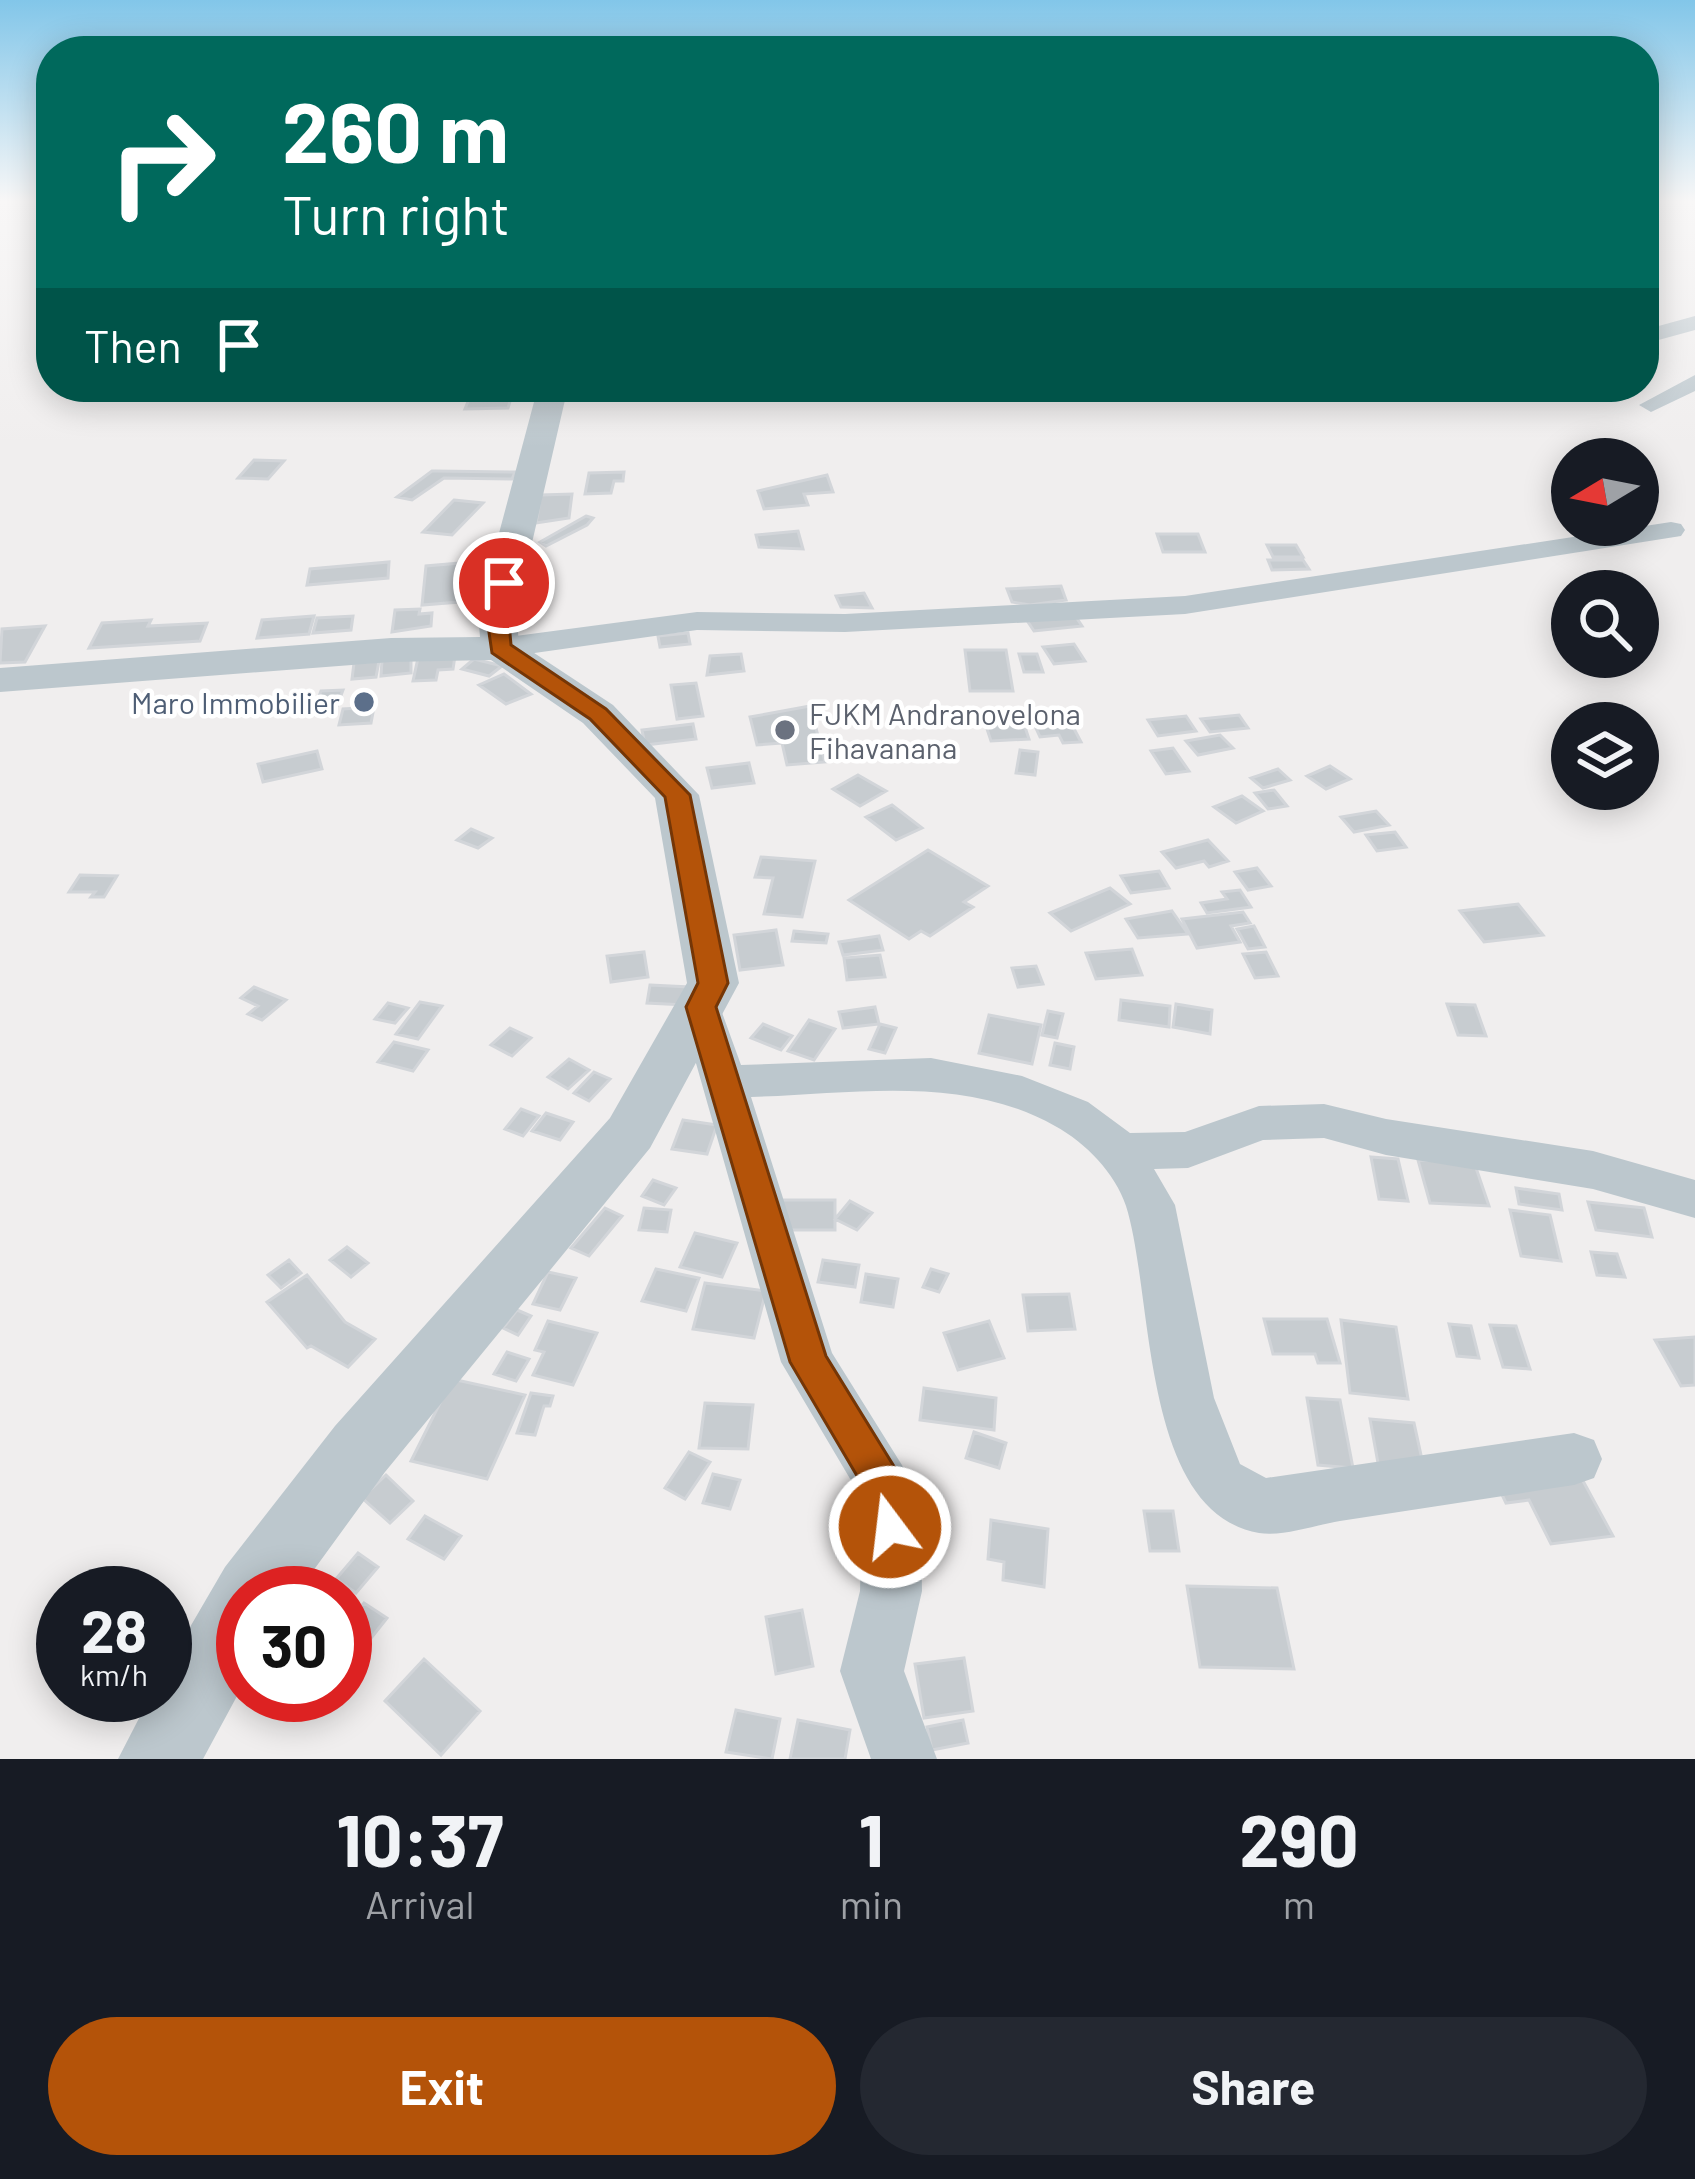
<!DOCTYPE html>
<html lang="en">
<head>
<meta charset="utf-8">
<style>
  :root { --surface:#171b24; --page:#242831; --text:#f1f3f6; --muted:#9ea1a6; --accent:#b45309 }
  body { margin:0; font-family:Barlow,sans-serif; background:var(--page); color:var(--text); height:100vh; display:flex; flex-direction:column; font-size:45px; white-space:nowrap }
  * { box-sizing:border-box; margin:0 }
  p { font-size:39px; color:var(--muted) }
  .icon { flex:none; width:66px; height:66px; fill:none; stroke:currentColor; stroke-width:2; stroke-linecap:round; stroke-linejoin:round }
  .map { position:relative; height:1759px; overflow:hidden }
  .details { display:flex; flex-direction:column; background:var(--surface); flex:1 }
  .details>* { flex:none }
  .banner { position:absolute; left:36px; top:36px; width:1623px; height:366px; border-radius:48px; box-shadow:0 6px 30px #0003; background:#00695c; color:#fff; overflow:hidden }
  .needle { width:78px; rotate:260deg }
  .buttons { position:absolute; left:1551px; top:438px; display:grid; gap:24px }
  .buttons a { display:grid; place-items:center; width:108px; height:108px; border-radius:50%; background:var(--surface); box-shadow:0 6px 30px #0003; font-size:60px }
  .speed { position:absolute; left:36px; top:1566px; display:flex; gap:24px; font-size:60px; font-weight:700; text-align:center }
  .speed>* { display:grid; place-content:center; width:156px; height:156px; border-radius:50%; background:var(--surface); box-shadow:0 6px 30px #0003; line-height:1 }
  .speed small { font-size:30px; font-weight:400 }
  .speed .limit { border:18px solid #d22; background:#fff; color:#111 }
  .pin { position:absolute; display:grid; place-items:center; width:102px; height:102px; color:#fff; margin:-51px; border:6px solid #fff; border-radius:50%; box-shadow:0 3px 12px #0007 }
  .me { position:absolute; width:132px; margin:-66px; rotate:345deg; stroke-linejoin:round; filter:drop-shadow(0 0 9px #0008) }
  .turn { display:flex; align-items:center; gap:42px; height:252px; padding:0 48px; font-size:54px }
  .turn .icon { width:156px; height:156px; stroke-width:2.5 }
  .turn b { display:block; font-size:84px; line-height:102px }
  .then { display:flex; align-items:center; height:114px; padding:0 48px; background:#0003; gap:24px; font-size:45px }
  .eta { display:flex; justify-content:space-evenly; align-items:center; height:204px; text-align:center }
  .eta b { font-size:72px; font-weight:700; line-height:84px }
  .primary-button { display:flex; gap:24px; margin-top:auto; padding:24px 48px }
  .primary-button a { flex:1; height:138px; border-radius:72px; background:var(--accent); color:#fff; font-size:48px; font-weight:700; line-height:138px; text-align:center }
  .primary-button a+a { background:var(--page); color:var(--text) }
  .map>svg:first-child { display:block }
</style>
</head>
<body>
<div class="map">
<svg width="1695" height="1759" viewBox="0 0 1695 1759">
  <rect width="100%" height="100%" fill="#f0eeee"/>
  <path fill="#c7ccd0" stroke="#d2d5d9" stroke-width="3" d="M511 398 508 408 465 409 469 399Z
    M254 460 284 461 268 479 238 478Z
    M432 471H435L515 472 512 479 444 478 412 500 397 497Z
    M624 472 623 481H614L611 493 585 494 589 473Z
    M827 475 833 492 804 494 808 505 764 509 758 491Z
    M572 494 569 518 536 523 541 495Z
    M454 500 483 503 452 535 423 532Z
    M586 516 593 518 587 525 546 546 540 542Z
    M798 531 803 549 759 547 756 535Z
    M1157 534H1198L1205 552H1163Z
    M1267 545H1296L1303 557H1273Z
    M1268 560H1303L1309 569 1272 570Z
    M389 562 388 578 307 585 310 569Z
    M461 563 459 602 422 605 426 566Z
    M1061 586 1066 600 1030 605 1012 602 1007 589Z
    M864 593 872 608 841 607 836 596Z
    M420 609 419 614 432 613 431 626 392 632 395 610Z
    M1074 614 1082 626 1034 631 1026 619Z
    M314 616 309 634 257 638 262 620Z
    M353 616 351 630 313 633 317 618Z
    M151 620 148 626 207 623 200 641 89 648 102 623Z
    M45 626 25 662 0 663 2 629Z
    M688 633 690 644 660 647 658 636Z
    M1074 644 1085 661 1054 664 1043 647Z
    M965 650H1006L1013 691H970Z
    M741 654 744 671 707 675 710 656Z
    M1019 654H1037L1043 672H1024Z
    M455 656 453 669 438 670 436 680 413 681 418 658Z
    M411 657V673L381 676 382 660Z
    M474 659 502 666 489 676 462 669Z
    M379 661 376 677 352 679 354 663Z
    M504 674 531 694 506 704 479 685Z
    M696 683 703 716 677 719 671 685Z
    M343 690 334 714 312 715 321 691Z
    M810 706 825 762 787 765 782 743 757 745 750 717Z
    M374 707 371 723 339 725 343 709Z
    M1239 715 1248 728 1210 732 1201 719Z
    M1186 716 1196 731 1158 736 1148 720Z
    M1071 723 1081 742 1063 743 1059 735 1040 737 1035 726Z
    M693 724 696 739 645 745 642 730Z
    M1024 724 1029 739 991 741 986 726Z
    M1220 735 1233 748 1198 755 1186 741Z
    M1173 748 1189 771 1166 774 1151 751Z
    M1020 750 1038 752 1035 775 1016 773Z
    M317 751 322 769 263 782 258 764Z
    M749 763 754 783 712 788 707 768Z
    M1330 766 1350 779 1326 789 1307 776Z
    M1278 769 1290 780 1263 788 1251 778Z
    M858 775 886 791 860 806 833 789Z
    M1274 790 1287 806 1268 809 1255 793Z
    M1242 796 1263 811 1236 823 1214 807Z
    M892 805 922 828 896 840 866 817Z
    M1376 811 1389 825 1354 832 1341 817Z
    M471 829 492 838 478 848 457 840Z
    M1395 832 1406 847 1377 851 1366 835Z
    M1208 840 1228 861 1209 867 1204 861 1176 868 1162 852Z
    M928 850 988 886 964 902 973 907 930 936 921 931 909 939 849 900Z
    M761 857 815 861 802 917 764 914 773 878 755 877Z
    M1257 868 1271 886 1248 890 1235 872Z
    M1159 871 1169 888 1131 893 1121 876Z
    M80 875 117 876 104 897H91L95 892H69Z
    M1110 888 1130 904 1071 931 1050 913Z
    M1240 890 1251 907 1207 913 1201 903 1227 899 1222 892Z
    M1518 904 1543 935 1484 942 1460 911Z
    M1172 911 1188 934 1138 938 1126 919Z
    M1243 912 1250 923 1231 926 1240 942 1197 948 1182 919Z
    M1254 926 1265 947 1248 949 1237 929Z
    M776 930 783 965 740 970 734 935Z
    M794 931 828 934 826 943 792 941Z
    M879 936 883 950 843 955 839 942Z
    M1132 949 1142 975 1096 979 1086 953Z
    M644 952 648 977 611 982 607 956Z
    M1266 952 1278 976 1255 978 1243 954Z
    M880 955 885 977 847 980 844 958Z
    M1036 966 1043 984 1018 987 1012 968Z
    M650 985 689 987 685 1005 647 1003Z
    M254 987 286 1000 262 1020 248 1014 258 1006 241 998Z
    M1121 1000 1170 1006 1169 1027 1119 1020Z
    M420 1002 442 1006 418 1039 396 1034Z
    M388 1003 408 1008 395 1023 375 1019Z
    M1176 1004 1212 1010 1210 1034 1173 1027Z
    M1447 1004 1475 1005 1486 1036 1458 1035Z
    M875 1007 879 1024 843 1028 839 1012Z
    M1048 1011 1063 1014 1057 1038 1042 1035Z
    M989 1015 1041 1025 1032 1064 979 1053Z
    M809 1020 835 1029 814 1060 788 1051Z
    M763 1024 792 1036 781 1050 751 1038Z
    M880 1024 896 1028 885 1053 869 1049Z
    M510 1028 531 1038 512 1056 491 1045Z
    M394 1042 428 1050 413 1071 378 1062Z
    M1055 1043 1074 1047 1070 1069 1050 1065Z
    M569 1059 589 1070 568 1089 548 1077Z
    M594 1072 610 1079 589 1101 574 1093Z
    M521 1109 539 1116 523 1136 505 1129Z
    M546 1113 573 1122 560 1140 532 1131Z
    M683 1120 717 1125 707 1154 672 1149Z
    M1371 1157 1398 1159 1408 1201 1379 1199Z
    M1418 1160 1474 1162 1489 1206 1430 1203Z
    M653 1180 676 1188 664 1205 642 1196Z
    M1516 1188 1559 1194 1562 1210 1519 1204Z
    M779 1200H835V1230H778Z
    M850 1201 872 1213 857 1230 835 1219Z
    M1588 1202 1644 1208 1652 1237 1596 1230Z
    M605 1208 622 1216 589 1256 571 1248Z
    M644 1208 671 1210 667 1232 639 1230Z
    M1510 1210 1550 1215 1561 1261 1521 1256Z
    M695 1233 737 1243 722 1277 680 1267Z
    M347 1247 368 1263 351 1277 330 1260Z
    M1591 1252 1617 1254 1625 1277 1597 1275Z
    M289 1260 301 1273 281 1288 268 1275Z
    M823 1260 859 1265 855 1287 818 1282Z
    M656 1269 699 1278 686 1311 642 1301Z
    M931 1269 948 1274 939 1292 923 1287Z
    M548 1272 576 1278 560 1310 533 1304Z
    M866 1274 898 1279 893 1307 861 1302Z
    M307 1275 345 1322 375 1339 348 1367 311 1346 307 1348 267 1302Z
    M705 1283 766 1291 754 1338 693 1329Z
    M1069 1294 1075 1329 1028 1331 1023 1295Z
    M517 1310 531 1316 518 1335 503 1328Z
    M1264 1319H1327L1340 1363H1318L1315 1354H1273Z
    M1341 1320 1396 1327 1408 1399 1350 1393Z
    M548 1321 597 1333 573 1385 533 1375 544 1352 535 1350Z
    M989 1321 1004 1358 958 1370 944 1333Z
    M1449 1324 1471 1326 1479 1358 1457 1356Z
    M1490 1325 1516 1326 1530 1369 1503 1367Z
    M1695 1337V1385L1681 1386 1655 1340Z
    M507 1352 529 1359 516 1381 494 1374Z
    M452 1379 525 1395 487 1479 411 1461Z
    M924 1388 996 1398 994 1430 920 1420Z
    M531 1393 553 1396 550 1406H544L535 1435 517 1433Z
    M1307 1398 1340 1400 1353 1468 1318 1465Z
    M705 1403 753 1405 748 1449 699 1448Z
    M1370 1419 1414 1423 1426 1478 1380 1474Z
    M974 1432 1006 1443 999 1468 966 1458Z
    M689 1452 710 1462 685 1499 665 1488Z
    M1576 1468 1613 1536 1551 1544 1529 1500 1506 1503 1494 1478Z
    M713 1474 740 1480 730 1509 703 1503Z
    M386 1475 413 1501 390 1523 362 1498Z
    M1144 1511H1173L1179 1551H1150Z
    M425 1516 461 1536 444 1559 408 1539Z
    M991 1520 1048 1529 1044 1587 1003 1580 1004 1562 988 1559Z
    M358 1553 378 1567 356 1593 336 1579Z
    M1187 1586 1277 1588 1294 1669 1200 1667Z
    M364 1603 387 1618 364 1647 345 1635V1626Z
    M802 1610 813 1666 776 1674 766 1617Z
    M964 1658 973 1711 924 1718 915 1664Z
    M424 1659 480 1711 441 1755 385 1701Z
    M736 1710 780 1719 772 1759 726 1752Z
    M798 1720 850 1730 845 1759H790Z
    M963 1720 968 1743 932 1750 927 1727Z"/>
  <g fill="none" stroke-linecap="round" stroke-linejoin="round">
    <path fill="#bcc7cd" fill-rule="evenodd" d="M1695 316V330L1644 344V330Z
      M1695 375V391L1651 412 1639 405Z
      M1671 522 1681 524 1685 530 1681 536 1185 614 845 632 697 630 500 658 484 648 500 638 697 612 845 614 1185 596Z
      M701 992 716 996 741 1065 931 1058 1022 1076 1088 1102 1130 1133 1185 1132 1259 1106 1324 1104 1386 1119 1593 1151 1695 1180V1218L1593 1189 1386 1155 1324 1138 1263 1140 1188 1168 1154 1169 1175 1205 1214 1398 1240 1464 1266 1478 1574 1433 1594 1440 1602 1459 1594 1478 1574 1485C1496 1497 1418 1509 1340 1521 1316 1525 1282 1537 1259 1533 1140 1512 1154 1294 1126 1206 1115 1173 1086 1143 1055 1126 964 1074 851 1094 751 1097L832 1353 920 1494 922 1591 904 1671 937 1759H871L840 1671 860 1591 862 1499 781 1362 680 1007 686 996Z"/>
    <path fill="#bcc7cd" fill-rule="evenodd" d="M538 387H568L516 612 519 643 613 705 699 795 739 983 650 1148 385 1472 297 1593H243V1685L203 1759H118L151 1695H165V1670L225 1567 335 1426 610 1118 687 983 655 798 583 723 491 660 391 662 0 692V668L391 638 480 637 478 612Z"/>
  </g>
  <linearGradient id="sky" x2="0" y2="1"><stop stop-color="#82c6e9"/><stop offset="0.45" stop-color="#f8f7f7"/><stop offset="1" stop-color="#f8f7f7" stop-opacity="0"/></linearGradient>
  <rect width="1695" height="447" fill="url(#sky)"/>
  <path fill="#b45309" stroke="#753606" stroke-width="3" d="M504 577 515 583 508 612 511 645 606 709 690 795 728 983 716 1007 826 1356 911 1494V1527L905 1541 890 1546 876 1541 870 1527V1498L790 1362 686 1007 698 983 665 797 590 719 492 653 486 612 494 583Z"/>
  <circle fill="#5c6f8a" stroke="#fff" stroke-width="4.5" cx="364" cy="702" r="12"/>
  <circle fill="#6b7280" stroke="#fff" stroke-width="4.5" cx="785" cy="730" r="12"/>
  <g text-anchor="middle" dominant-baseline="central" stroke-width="9" stroke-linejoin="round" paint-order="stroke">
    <g font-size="30" fill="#4e5e75" stroke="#fff" text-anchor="end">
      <text x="340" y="702">Maro Immobilier</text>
    </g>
    <g font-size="30" fill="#5b616d" stroke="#fff" text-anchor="start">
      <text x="809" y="713">FJKM Andranovelona<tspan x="809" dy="34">Fihavanana</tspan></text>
    </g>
  </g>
</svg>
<div class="buttons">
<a><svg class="needle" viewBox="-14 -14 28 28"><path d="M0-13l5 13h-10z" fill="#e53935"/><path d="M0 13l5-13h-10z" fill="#9ea1a6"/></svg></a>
<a><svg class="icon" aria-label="search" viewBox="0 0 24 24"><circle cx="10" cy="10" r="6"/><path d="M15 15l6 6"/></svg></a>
<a><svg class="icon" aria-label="layers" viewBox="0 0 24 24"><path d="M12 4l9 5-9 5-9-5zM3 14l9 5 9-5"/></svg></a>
</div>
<div class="speed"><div>28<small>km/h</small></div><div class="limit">30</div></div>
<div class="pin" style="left:504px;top:583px;background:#d93025"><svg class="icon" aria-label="arrive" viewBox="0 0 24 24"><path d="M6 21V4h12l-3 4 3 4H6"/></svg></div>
<svg class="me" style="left:890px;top:1527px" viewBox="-20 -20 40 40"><circle r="17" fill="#b45309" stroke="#fff" stroke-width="3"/><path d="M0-11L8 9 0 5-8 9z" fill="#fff"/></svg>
<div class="banner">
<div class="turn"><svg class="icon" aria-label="right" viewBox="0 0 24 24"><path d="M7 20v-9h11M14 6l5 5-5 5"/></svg><div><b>260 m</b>Turn right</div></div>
<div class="then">Then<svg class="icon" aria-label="arrive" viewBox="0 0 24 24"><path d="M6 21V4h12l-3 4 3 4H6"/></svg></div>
</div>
</div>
<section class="details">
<div class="eta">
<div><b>10:37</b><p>Arrival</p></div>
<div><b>1</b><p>min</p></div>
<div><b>290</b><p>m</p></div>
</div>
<div class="primary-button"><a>Exit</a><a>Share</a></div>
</section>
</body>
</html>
